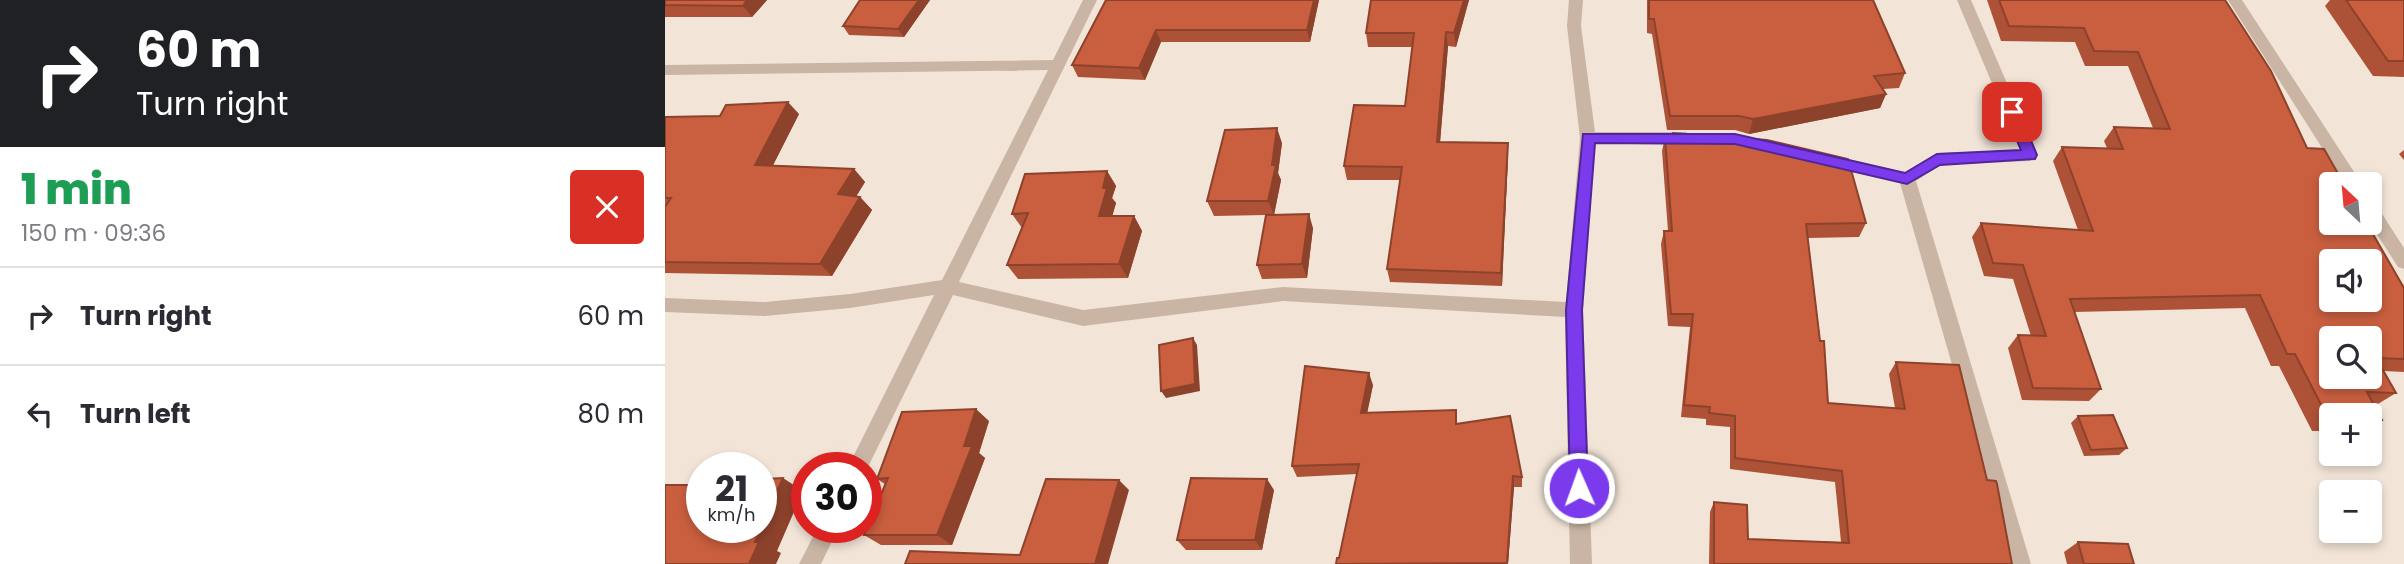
<!DOCTYPE html>
<html lang="en">
<head>
<meta charset="utf-8">
<style>
  :root { --surface:#fff; --page:#f7f7f7; --text:#2b2b33; --muted:#7c7c81; --line:#e1e1e2 }
  body { margin:0; font-family:Poppins,sans-serif; background:var(--page); color:var(--text); height:100vh; display:flex; flex-direction:column; font-size:26px; white-space:nowrap }
  * { box-sizing:border-box; margin:0 }
  p { font-size:23px; color:var(--muted) }
  .icon { flex:none; width:38px; height:38px; fill:none; stroke:currentColor; stroke-width:2; stroke-linecap:round; stroke-linejoin:round }
  .map { position:relative; flex:1; overflow:hidden }
  .drawer { display:flex; flex-direction:column; background:var(--surface); width:665px }
  .drawer>* { flex:none }
  .top-card { background:#202124; color:#fff; overflow:hidden }
  .needle { width:46px; rotate:334deg }
  .fabs { position:absolute; left:1654px; top:172px; display:grid; gap:14px }
  .fabs a { display:grid; place-items:center; width:63px; height:63px; border-radius:7px; background:var(--surface); box-shadow:0 4px 10px #0003; font-size:35px }
  .speed { position:absolute; left:21px; top:452px; display:flex; gap:14px; font-size:35px; font-weight:700; text-align:center }
  .speed>* { display:grid; place-content:center; width:91px; height:91px; border-radius:50%; background:var(--surface); box-shadow:0 4px 10px #0003; line-height:1 }
  .speed small { font-size:18px; font-weight:400 }
  .speed .limit { border:10px solid #d22; background:#fff; color:#111 }
  .pin { position:absolute; display:grid; place-items:center; width:60px; height:60px; color:#fff; margin:-30px; border-radius:14px; box-shadow:0 4px 10px #0006 }
  .me { position:absolute; width:77px; margin:-38px; rotate:358deg; stroke-linejoin:round; filter:drop-shadow(0 0 5px #0008) }
  .turn { display:flex; align-items:center; gap:24px; height:147px; padding:0 21px; font-size:32px }
  .turn .icon { width:91px; height:91px; stroke-width:2.5 }
  .turn b { display:block; font-size:49px; line-height:60px }
  .round { display:grid; place-items:center; flex:none; width:74px; height:74px; border-radius:7px; background:var(--page) }
  .overview { display:flex; align-items:center; justify-content:space-between; height:119px; padding:0 21px }
  h1 { font-size:42px; font-weight:800; line-height:52px; color:#1e9e55 }
  ul { padding:0; list-style:none }
  li { display:flex; align-items:center; gap:21px; height:98px; padding:0 21px; border-top:2px solid var(--line) }
  li div { flex:1 }
  li b { display:block; font-size:26px }
  li em { font-style:normal }
  main { display:flex; flex:1; min-height:0 }
  .map>svg:first-child { display:block }
</style>
</head>
<body>
<main>
<section class="drawer">
<div class="top-card">
<div class="turn"><svg class="icon" aria-label="right" viewBox="0 0 24 24"><path d="M7 20v-9h11M14 6l5 5-5 5"/></svg><div><b>60 m</b>Turn right</div></div>
</div>
<div class="overview"><div><h1>1 min</h1><p>150 m · 09:36</p></div><a class="round" style="background:#d93025;color:#fff"><svg class="icon" aria-label="close" viewBox="0 0 24 24"><path d="M6 6l12 12M18 6L6 18"/></svg></a></div>
<ul>
<li><svg class="icon" aria-label="right" viewBox="0 0 24 24"><path d="M7 20v-9h11M14 6l5 5-5 5"/></svg><div><b>Turn right</b></div><em>60 m</em></li>
<li><svg class="icon" aria-label="left" viewBox="0 0 24 24"><path d="M17 20v-9H6M10 6l-5 5 5 5"/></svg><div><b>Turn left</b></div><em>80 m</em></li>
</ul>
</section>
<div class="map">
<svg width="1739" height="564" viewBox="0 0 1739 564">
  <rect width="100%" height="100%" fill="#f2e5d8"/>
  <g fill="none" stroke-linecap="round" stroke-linejoin="round">
    <path fill="#cab5a4" fill-rule="evenodd" d="M418 0H432L294 282 418 310 618 287 901 302 915 138 902 26 904 0H918L916 26 930 132H1021L1029 138 1021 144H930L918 310 927 564H905L900 317 618 301 418 326 288 295 201 471V467H183L269 295 185 308 100 316 0 312V298L100 302 185 294 277 280 383 70 0 75V65L388 60Z
      M1292 0H1306L1373 155 1365 161 1275 165 1251 181 1366 564H1344L1235 183 1162 166 1154 160 1162 154 1240 172 1272 153 1355 150Z
      M1563 0H1577L1697 184H1680Z
      M1704 202 1710 203 1739 248V269L1733 267 1704 222Z
      M153 527H174L156 564H134Z"/>
  </g>
  <path fill="#ad5236" d="M0 0H102L87 17H0Z
    M195 0H265L239 37 184 35 178 26Z
    M441 0H654L645 42H496L480 80 413 77 407 65Z
    M706 0H804L791 47 783 46 775 142 843 156 837 286 725 282 722 269 735 180H682L679 166 740 106 747 47H703L701 33Z
    M982 0H1208L1240 73 1234 88 1218 89 1221 94 1215 108 1084 134 1070 130H1002L987 34 982 33Z
    M1322 0H1560L1642 148 1739 288V372L1719 371 1731 393 1713 404H1709L1717 420 1704 428V415H1666V431H1647L1614 366H1606L1580 308 1409 312 1436 389 1424 401 1357 400 1343 348 1353 335 1366 336 1348 279 1319 276 1307 237 1316 223 1413 230 1388 161 1397 147 1442 148 1439 141 1449 127 1488 128 1463 66H1420L1410 42 1336 41Z
    M1665 0H1739V77L1708 76 1660 6Z
    M134 114 108 165 189 169 200 182 191 197H195L207 210 167 276 0 273V117Z
    M1008 133 1201 223 1194 237 1143 238 1163 403 1230 408 1224 374 1231 362 1322 480 1347 564H1044L1045 512 1049 502 1083 539 1176 542 1170 482 1065 469V427L1041 425V419L1016 417 1025 327 1003 326 996 244 999 231H1003L997 151 1000 137H1007Z
    M617 143 613 173 616 180 609 215 648 228 642 278 597 279 592 265 601 215 549 216 542 201Z
    M1739 150V160L1734 154Z
    M442 171 451 186 447 198 451 203 447 216H469L477 231 463 278 353 279 342 265 357 228 347 214Z
    M708 385 702 412 793 424 857 477V487H849L843 564H671L674 558 692 474 632 477 627 466Z
    M1413 416 1462 448 1454 455 1419 456 1406 423Z
    M324 421 314 453 320 458 287 545H216L199 535 220 484 212 479Z
    M609 490 597 550H521L512 540Z
    M1413 542 1469 564H1402L1399 552Z"/>
  <path fill="#8d422c" d="M82 0H102L87 17 78 6Z
    M254 0H265L239 37 233 29Z
    M649 0H654L645 42 642 30Z
    M799 0H804L791 47 789 33Z
    M491 30 496 42 480 80 474 68Z
    M781 32 783 46 774 155 772 142Z
    M1221 94 1215 108 1084 134 1088 119Z
    M123 102 134 114 102 177 90 165Z
    M612 128 617 143 613 173 616 180 609 215 603 201Z
    M843 143V156L837 286 836 273Z
    M189 169 200 182 184 207 173 194Z
    M442 171 451 186 447 198 451 203 443 231 434 216 438 188Z
    M195 197 207 210 167 276 155 264Z
    M644 214 648 228 642 278 637 264Z
    M469 216 477 231 463 278 454 264Z
    M528 338 532 345 535 391 501 398 496 391Z
    M704 373 708 385 700 424 696 413Z
    M311 409 324 421 314 453 320 458 287 545 272 535Z
    M848 476 849 487 843 564H842Z
    M118 478 138 491 112 551 116 553 111 564H84L90 542Z
    M602 479 609 490 597 550 590 540Z
    M454 480 464 490 443 564H430Z"/>
  <path fill="#c95f3f" stroke="#8d422c" stroke-width="2" fill-rule="evenodd" d="M0 0H82L78 6 0 5Z
    M195 0H254L233 29 178 26Z
    M441 0H649L642 30H491L474 68 407 65Z
    M706 0H799L789 33 781 32 772 142 843 143 836 273 722 269 737 167 679 166 689 105 740 106 749 33H701Z
    M984 0H1208L1240 73 1209 76 1221 94 1088 119 1074 116H1005L989 19H984Z
    M1334 0H1560L1606 71 1642 148 1659 149 1679 184H1666V222H1701L1739 288V359L1711 358 1731 393 1702 392 1717 420H1704V415H1666V420H1664L1630 354H1622L1595 295 1405 299 1436 389 1368 388 1353 335 1381 336 1358 265 1328 263 1316 223 1428 231 1397 147 1458 149 1449 127 1505 129 1473 52 1429 51 1419 28 1344 26ZM1666 261H1704V299H1666ZM1666 338H1704V376H1666Z
    M1681 0H1739V61H1723Z
    M123 102 90 165 189 169 173 194 195 197 155 264 0 262V207L6 198H0V117L55 116 61 105Z
    M612 128 607 165H611L603 201H542L560 130Z
    M1008 133 1102 140 1183 159 1201 223 1141 224 1155 341H1159L1163 403 1240 409 1231 362 1294 365 1322 480 1331 481 1332 484 1347 564H1049V502L1082 505 1083 539 1184 543 1177 471 1070 458V416L1044 413 1045 407 1019 405 1028 314H1006L999 231H1007L1000 137H1008Z
    M442 171 438 188H442L434 216H469L454 264 342 265 363 213 347 214 360 174Z
    M644 214 637 264 592 265 601 215Z
    M528 338 530 384 496 391 494 345Z
    M640 366 704 373 696 413 791 410V424L845 416 857 477 848 476 842 563 671 564 672 558H674L694 464 627 466Z
    M311 409 299 446H307L272 535H199L223 478 212 479 237 412Z
    M1448 415 1462 448 1426 450 1413 416Z
    M118 478 96 527V479Z
    M526 478 602 479 590 540H512Z
    M381 479 454 480 430 564H240L245 551 355 555Z
    M30 481H37V527H96L90 542H94L84 564H0V485H28Z
    M1413 542 1463 544 1469 564H1419Z"/>
  <path fill="#7c3aed" stroke="#51269a" stroke-width="2" d="M1347 107 1354 112 1372 155 1370 159 1275 165 1242 184 1070 144 930 143 917 310 923 488 921 494 914 497 908 494 905 488 901 310 918 134H1070L1240 173 1272 154 1356 150 1340 112Z"/>
</svg>
<div class="fabs">
<a><svg class="needle" viewBox="-14 -14 28 28"><path d="M0-13l5 13h-10z" fill="#e53935"/><path d="M0 13l5-13h-10z" fill="#7c7c81"/></svg></a>
<a><svg class="icon" aria-label="sound" viewBox="0 0 24 24"><path d="M4 9h4l5-4v14l-5-4H4zM17 9q2 3 0 6"/></svg></a>
<a><svg class="icon" aria-label="search" viewBox="0 0 24 24"><circle cx="10" cy="10" r="6"/><path d="M15 15l6 6"/></svg></a>
<a>+</a>
<a>−</a>
</div>
<div class="speed"><div>21<small>km/h</small></div><div class="limit">30</div></div>
<div class="pin" style="left:1347px;top:112px;background:#d93025"><svg class="icon" aria-label="arrive" viewBox="0 0 24 24"><path d="M6 21V4h12l-3 4 3 4H6"/></svg></div>
<svg class="me" style="left:914px;top:488px" viewBox="-20 -20 40 40"><circle r="17" fill="#7c3aed" stroke="#fff" stroke-width="3"/><path d="M0-11L8 9 0 5-8 9z" fill="#fff"/></svg>
</div>
</main>
</body>
</html>
